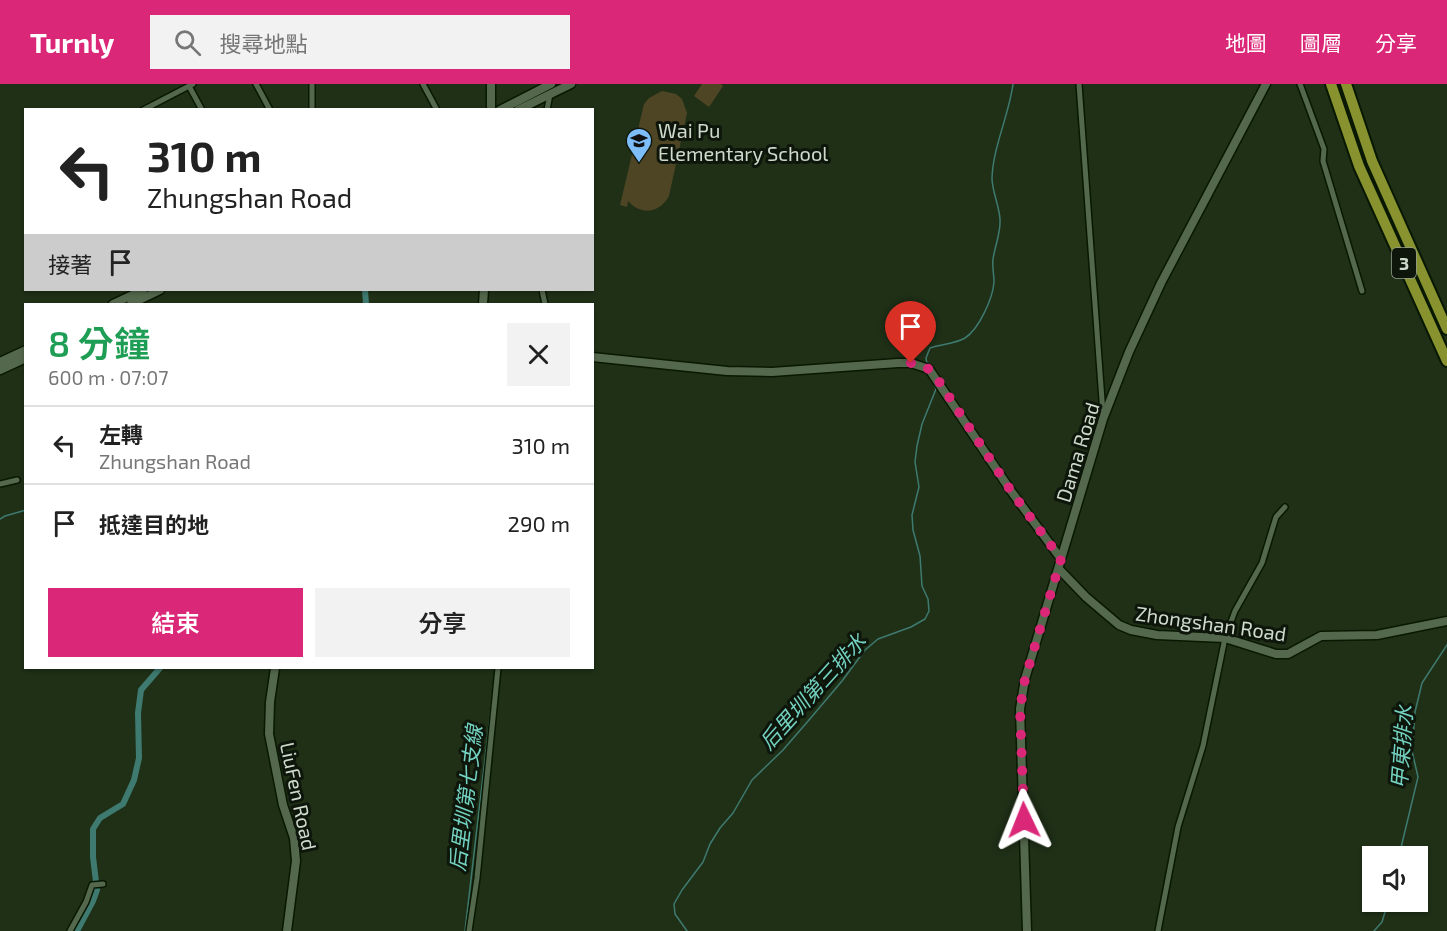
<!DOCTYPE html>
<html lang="zh-TW">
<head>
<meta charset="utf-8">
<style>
  :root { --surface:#fff; --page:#f2f2f2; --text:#222; --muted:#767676; --line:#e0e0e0; --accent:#db2777 }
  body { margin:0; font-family:"Exo 2","Noto Sans TC",sans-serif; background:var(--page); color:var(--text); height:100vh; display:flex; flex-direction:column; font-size:22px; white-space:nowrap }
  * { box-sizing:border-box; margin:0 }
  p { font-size:20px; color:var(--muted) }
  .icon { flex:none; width:33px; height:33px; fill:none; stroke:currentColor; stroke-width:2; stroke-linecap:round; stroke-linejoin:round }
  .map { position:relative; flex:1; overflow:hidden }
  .sheet { position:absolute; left:24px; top:219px; width:570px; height:366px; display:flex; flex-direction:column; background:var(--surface); border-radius:0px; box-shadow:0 2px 4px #0004 }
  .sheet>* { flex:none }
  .top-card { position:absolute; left:24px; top:24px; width:570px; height:183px; border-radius:0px; box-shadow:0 2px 4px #0004; background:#fff; color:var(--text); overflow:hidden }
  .controls { position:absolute; left:1362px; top:762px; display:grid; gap:12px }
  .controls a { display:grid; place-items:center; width:66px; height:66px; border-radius:0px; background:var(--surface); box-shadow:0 2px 4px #0004; font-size:30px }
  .pin { position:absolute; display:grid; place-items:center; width:51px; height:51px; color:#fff; margin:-62px -26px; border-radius:50% 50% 50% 0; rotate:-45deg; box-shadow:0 0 6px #0007 }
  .pin .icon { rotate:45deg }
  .me { position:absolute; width:66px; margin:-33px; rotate:358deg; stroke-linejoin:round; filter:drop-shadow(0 0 4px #0008) }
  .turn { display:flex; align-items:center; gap:21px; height:126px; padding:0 24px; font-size:27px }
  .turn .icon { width:78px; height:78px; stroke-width:2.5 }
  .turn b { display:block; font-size:42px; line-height:51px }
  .then { display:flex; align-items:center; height:57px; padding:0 24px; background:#0003; gap:12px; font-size:22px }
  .round { display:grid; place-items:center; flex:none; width:63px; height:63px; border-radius:0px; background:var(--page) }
  .overview { display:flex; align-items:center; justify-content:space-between; height:102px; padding:0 24px }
  h1 { font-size:36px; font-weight:600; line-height:45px; color:#1e9e55 }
  .cta { display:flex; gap:12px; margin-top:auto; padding:12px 24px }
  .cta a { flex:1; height:69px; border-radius:0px; background:var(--accent); color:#fff; font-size:24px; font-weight:600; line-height:69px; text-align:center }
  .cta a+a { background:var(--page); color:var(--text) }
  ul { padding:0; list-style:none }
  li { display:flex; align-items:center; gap:18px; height:78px; padding:0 24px; border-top:2px solid var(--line) }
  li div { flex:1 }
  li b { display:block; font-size:22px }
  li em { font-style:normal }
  header { display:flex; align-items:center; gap:36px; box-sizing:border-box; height:84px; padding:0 30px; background:var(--accent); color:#fff }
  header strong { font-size:28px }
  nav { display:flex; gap:33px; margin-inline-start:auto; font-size:21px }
  .search { width:420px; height:54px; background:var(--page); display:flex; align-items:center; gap:15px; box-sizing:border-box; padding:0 21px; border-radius:0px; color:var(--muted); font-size:22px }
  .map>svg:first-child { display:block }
</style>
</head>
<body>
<header>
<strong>Turnly</strong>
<div class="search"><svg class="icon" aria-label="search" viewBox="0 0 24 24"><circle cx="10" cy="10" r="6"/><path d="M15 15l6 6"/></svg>搜尋地點</div>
<nav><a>地圖</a><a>圖層</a><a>分享</a></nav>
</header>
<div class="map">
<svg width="1447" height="847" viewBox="0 0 1447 847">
  <rect width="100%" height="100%" fill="#1f3017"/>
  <path fill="#4e4525" d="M702 0H721L723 2 709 23 694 12Z
    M662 7 676 10 682 15 687 29 669 112C660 129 641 132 628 117L627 123 620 121 644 20 649 14Z"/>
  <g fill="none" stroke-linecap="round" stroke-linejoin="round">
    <path stroke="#3f7a70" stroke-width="1.5" d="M927 280 926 274 930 264C941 260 955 260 965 254 979 245 993 214 994 198 994 190 992 183 993 175 995 162 1001 148 1000 135 999 121 992 107 992 94 993 63 1009 31 1013 0
      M0 435 5 432 26 426
      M1399 772 1418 693 1412 667 1415 628 1422 599 1447 561
      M465 847 495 589
      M687 847 675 830 674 820 682 806 703 778 710 760 720 744 733 729 752 696 783 666 809 636 842 597 865 566 878 555 911 543 925 535 929 527 928 515 922 502 920 472 913 446 912 431 919 403 915 378 917 362 922 340 936 305 932 296
      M1374 847 1382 838 1388 818"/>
    <path stroke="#3f7a70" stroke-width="6" d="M365 206 366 220
      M77 847 93 817 97 806 93 773V745L100 734 123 720 134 696 139 674 138 629 141 606 160 584"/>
    <defs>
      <path id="street" d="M256 0 270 26
        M312 0V26
        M423 0 437 26
        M1079 0 1103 330
        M1300 0 1324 65 1323 77 1362 207
        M189 2 202 26
        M143 26 193 0
        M547 26 550 10
        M542 206 545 220
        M0 400 17 396
        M70 847 86 818 92 801 103 800
        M469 847 477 794 498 584
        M1158 847 1178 743 1203 662 1225 554 1235 527 1262 479 1276 433 1285 423"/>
      <path id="secondary" d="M491 26V0
        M500 26 551 0
        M518 26 571 0
        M113 220 143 206
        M131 220 160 206
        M483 220 484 206
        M592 273 727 287 772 288 898 279H911L929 285 1011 407 1061 475
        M0 278 26 266
        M0 286 26 274
        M1059 485 1086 513 1119 541 1131 546 1157 551 1225 554 1276 570H1288L1321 552 1377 551 1447 537
        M275 584 270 618 269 650 283 721 294 754 296 777 287 847
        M1027 847 1020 625 1025 595 1103 335 1129 268 1161 199 1266 0"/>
      <path id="highway" d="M1331 0 1359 82 1447 277
        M1346 0 1372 77 1447 245"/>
    </defs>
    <use href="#street" stroke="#081802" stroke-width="8"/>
    <use href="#secondary" stroke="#081802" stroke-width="11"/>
    <use href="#highway" stroke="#081802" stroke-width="14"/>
    <use href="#street" stroke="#54684d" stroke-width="5"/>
    <use href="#secondary" stroke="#54684d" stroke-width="8"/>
    <use href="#highway" stroke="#88922e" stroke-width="10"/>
  </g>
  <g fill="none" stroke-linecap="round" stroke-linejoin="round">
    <path stroke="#db2777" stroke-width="10" stroke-dasharray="0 18" d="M911 279 929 285 936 293 1011 407 1061 475 1025 595 1020 625 1024 736"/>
  </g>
  <defs>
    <symbol id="school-pin" viewBox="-11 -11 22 30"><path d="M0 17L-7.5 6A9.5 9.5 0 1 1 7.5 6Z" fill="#7dbef9" stroke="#0e160b"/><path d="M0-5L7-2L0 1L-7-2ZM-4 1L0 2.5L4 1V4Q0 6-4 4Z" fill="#111"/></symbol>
  </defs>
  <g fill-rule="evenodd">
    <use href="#school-pin" x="624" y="42" width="30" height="40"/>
  </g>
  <g text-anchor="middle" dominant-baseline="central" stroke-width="6" stroke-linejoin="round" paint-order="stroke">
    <rect fill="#0e160b" stroke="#959f91" stroke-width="1.5" x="1392" y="164" width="24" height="30" rx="4.5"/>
    <g font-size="18" font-weight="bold" fill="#cfdacb">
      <text x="1404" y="179">3</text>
    </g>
    <g font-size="20" fill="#cfdacb" stroke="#0e160b" text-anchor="start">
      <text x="658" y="46">Wai Pu<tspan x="658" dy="23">Elementary School</tspan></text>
    </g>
    <g font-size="20" fill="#cfdacb" stroke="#0e160b">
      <text transform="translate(1077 368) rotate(-73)">Dama Road</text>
      <text transform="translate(1211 539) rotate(8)">Zhongshan Road</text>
      <text transform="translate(299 712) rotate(78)">LiuFen Road</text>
    </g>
    <g font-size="21" font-style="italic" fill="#73d2c1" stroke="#0e160b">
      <text transform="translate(812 607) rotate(-48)">后里圳第三排水</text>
      <text transform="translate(1401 663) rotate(-86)">甲東排水</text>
      <text transform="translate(465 714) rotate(-83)">后里圳第七支線</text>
    </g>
  </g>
</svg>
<div class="controls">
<a><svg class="icon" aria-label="sound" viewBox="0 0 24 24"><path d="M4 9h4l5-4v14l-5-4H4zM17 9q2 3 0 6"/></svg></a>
</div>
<div class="pin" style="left:911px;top:279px;background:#d93025"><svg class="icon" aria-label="arrive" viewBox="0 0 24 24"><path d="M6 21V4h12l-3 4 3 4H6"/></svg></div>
<svg class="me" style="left:1024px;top:736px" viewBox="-20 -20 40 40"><path d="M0-17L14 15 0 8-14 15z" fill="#db2777" stroke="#fff" stroke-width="4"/></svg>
<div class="top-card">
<div class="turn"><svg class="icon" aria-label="left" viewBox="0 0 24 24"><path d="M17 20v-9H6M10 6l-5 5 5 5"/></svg><div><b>310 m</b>Zhungshan Road</div></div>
<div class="then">接著<svg class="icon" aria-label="arrive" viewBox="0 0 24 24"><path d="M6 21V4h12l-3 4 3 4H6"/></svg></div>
</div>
<section class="sheet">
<div class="overview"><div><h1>8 分鐘</h1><p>600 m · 07:07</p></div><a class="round"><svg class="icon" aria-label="close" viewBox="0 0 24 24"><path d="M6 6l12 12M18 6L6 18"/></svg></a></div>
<ul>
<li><svg class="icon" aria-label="left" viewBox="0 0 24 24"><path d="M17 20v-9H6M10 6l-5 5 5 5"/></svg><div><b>左轉</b><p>Zhungshan Road</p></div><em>310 m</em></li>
<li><svg class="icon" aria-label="arrive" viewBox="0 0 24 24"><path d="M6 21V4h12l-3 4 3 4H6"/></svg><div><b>抵達目的地</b></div><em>290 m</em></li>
</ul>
<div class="cta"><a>結束</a><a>分享</a></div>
</section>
</div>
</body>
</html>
